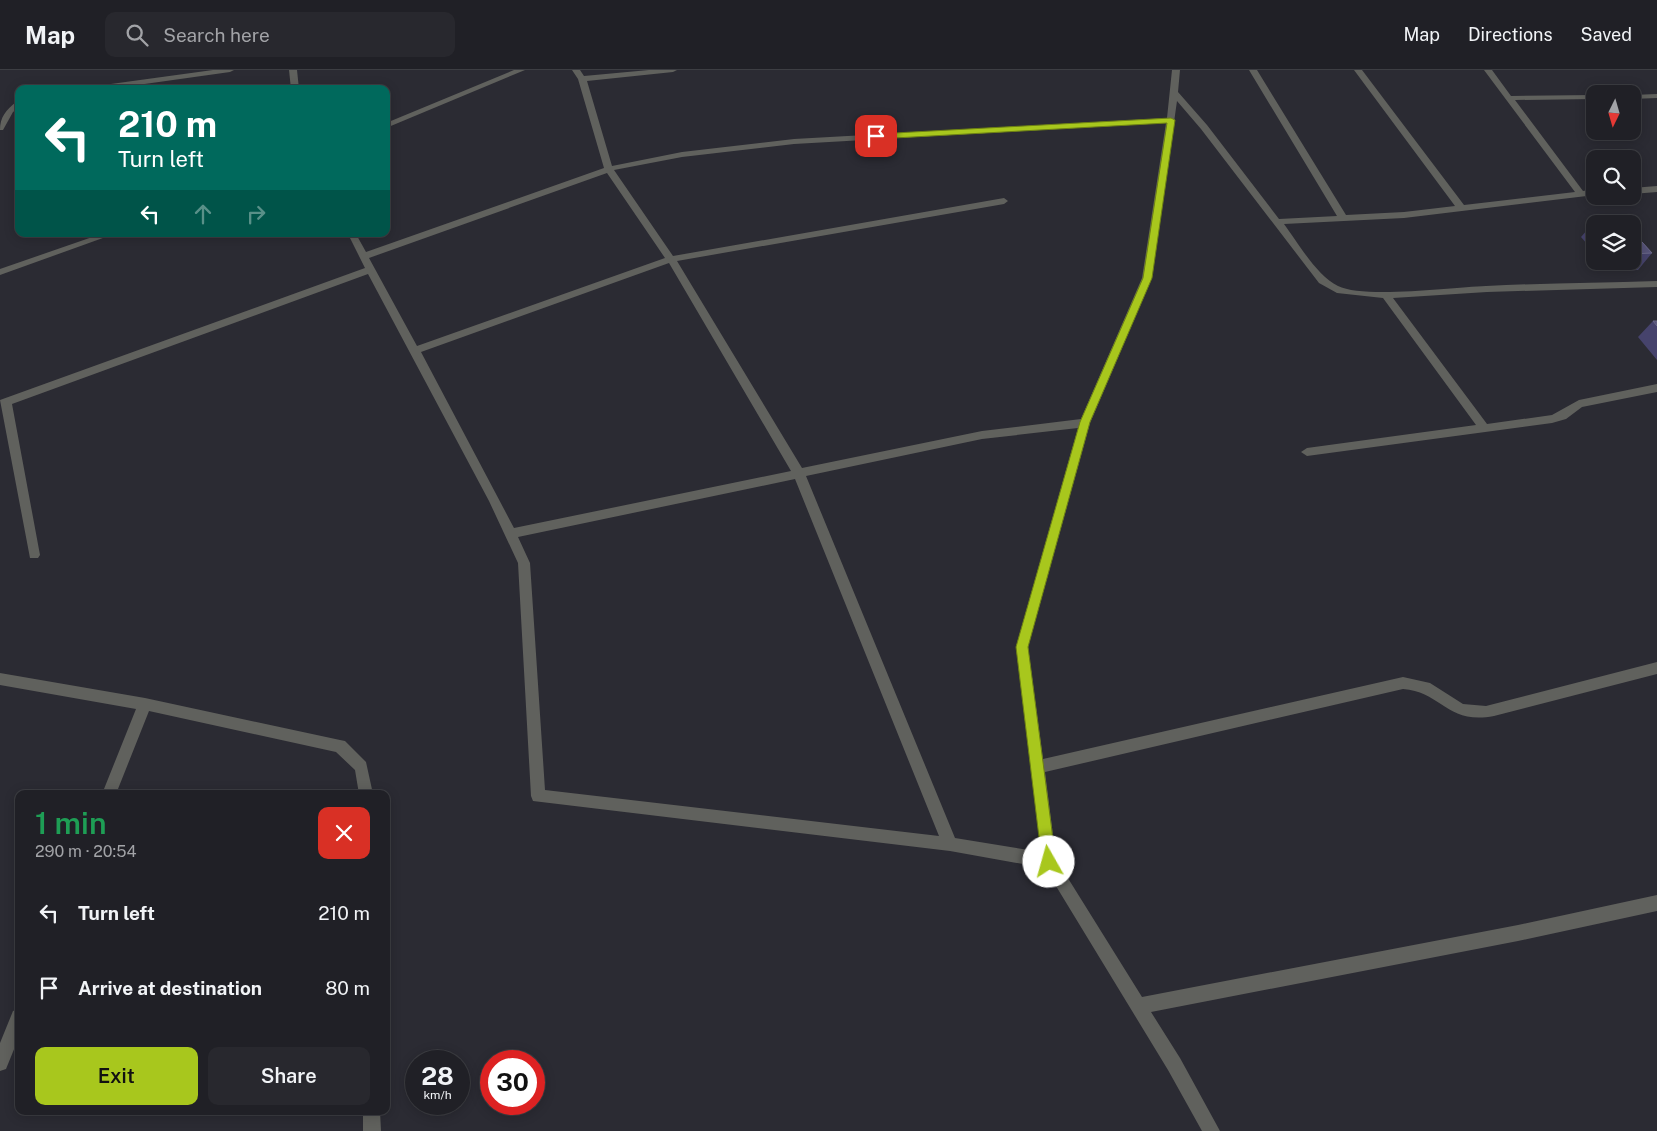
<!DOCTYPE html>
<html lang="en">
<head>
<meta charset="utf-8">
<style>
  :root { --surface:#202026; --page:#28282e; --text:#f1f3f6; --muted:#a2a3a7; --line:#3d3e43; --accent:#a8c71d }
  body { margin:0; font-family:"Public Sans",sans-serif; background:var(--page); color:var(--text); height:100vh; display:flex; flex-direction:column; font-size:19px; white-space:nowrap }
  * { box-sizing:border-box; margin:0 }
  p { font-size:16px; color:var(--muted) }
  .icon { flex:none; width:28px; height:28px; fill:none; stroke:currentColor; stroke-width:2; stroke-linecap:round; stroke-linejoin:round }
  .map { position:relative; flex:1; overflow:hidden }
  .panel { position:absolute; left:15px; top:720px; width:375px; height:325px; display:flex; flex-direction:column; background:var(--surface); border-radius:10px; box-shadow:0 2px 12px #0003,0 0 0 1px var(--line) }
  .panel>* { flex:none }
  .top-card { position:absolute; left:15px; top:15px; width:375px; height:152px; border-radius:10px; box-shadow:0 2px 12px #0003,0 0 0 1px var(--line); background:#00695c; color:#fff; overflow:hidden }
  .needle { width:32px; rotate:185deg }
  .fabs { position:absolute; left:1586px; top:15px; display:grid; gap:10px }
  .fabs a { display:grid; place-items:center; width:55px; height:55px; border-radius:10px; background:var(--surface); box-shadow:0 2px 12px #0003,0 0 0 1px var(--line); font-size:25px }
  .speed { position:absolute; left:405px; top:980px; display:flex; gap:10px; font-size:25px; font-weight:700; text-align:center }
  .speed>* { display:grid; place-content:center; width:65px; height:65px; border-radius:50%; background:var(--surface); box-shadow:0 2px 12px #0003,0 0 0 1px var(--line); line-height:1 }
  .speed small { font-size:12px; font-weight:400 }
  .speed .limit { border:8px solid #d22; background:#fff; color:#111 }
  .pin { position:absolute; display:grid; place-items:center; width:42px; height:42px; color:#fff; margin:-21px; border-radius:10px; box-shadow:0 2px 8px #0006 }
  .me { position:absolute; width:55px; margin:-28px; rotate:353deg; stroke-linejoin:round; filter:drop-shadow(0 0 4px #0008) }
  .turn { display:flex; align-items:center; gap:18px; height:105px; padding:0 20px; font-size:22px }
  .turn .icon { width:65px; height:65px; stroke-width:2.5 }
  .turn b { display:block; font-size:35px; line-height:42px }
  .lanes { display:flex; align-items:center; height:48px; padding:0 20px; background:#0003; justify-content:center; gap:25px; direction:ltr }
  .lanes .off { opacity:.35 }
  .round { display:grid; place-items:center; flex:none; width:52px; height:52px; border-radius:10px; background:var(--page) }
  .headline { display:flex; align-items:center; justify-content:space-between; height:85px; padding:0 20px }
  h1 { font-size:30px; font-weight:600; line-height:38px; color:#1e9e55 }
  .cta { display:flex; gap:10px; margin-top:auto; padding:10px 20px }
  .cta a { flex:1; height:58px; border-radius:10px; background:var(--accent); color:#111; font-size:20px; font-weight:600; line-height:58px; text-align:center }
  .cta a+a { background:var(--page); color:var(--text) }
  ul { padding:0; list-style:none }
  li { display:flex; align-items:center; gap:15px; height:75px; padding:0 20px }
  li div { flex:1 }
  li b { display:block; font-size:19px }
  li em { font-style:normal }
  header { display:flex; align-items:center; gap:30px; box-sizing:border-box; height:70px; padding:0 25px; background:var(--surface); border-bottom:1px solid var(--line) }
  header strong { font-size:24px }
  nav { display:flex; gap:28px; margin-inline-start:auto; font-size:18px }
  .search { width:350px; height:45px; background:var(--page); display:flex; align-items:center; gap:12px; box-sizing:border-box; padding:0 18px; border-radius:10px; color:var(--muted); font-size:19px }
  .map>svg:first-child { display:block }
</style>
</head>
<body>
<header>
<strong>Map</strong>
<div class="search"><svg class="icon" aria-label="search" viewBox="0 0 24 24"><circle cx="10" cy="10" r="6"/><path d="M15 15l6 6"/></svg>Search here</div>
<nav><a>Map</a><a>Directions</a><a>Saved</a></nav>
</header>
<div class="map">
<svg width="1657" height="1061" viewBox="0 0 1657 1061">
  <rect width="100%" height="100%" fill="#2b2b33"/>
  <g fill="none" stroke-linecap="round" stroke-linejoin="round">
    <path fill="#60615d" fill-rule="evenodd" d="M213 0H234L230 2 109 19H85L89 17Z
      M289 0H297L299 19H291Z
      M514 0H525L386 58V53Z
      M572 0H580L584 6 649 0H677L673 2 587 11 612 96 682 82 794 69 1167 48 1172 0H1180L1178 22 1207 55 1279 149 1337 146 1249 0H1257L1346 145 1404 142 1455 136 1354 0H1362L1464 135 1575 122 1484 0H1492L1511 26 1595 25V29L1515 30 1583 121 1595 119V125L1404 148 1284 154C1298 173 1317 206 1338 216 1364 229 1454 217 1486 216 1543 213 1600 213 1657 211V217L1487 222 1393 228 1487 354 1552 345 1579 330 1657 314V322L1582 337 1566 349 1552 353 1307 386 1301 382 1307 378 1476 355 1383 228 1337 223 1319 213 1201 59 1177 31 1152 208 1090 353 1028 577 1043 689 1403 607 1430 613 1463 634 1486 636 1657 592V604L1494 646C1447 655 1442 622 1403 619L1045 702 1056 789 1142 927 1518 855 1657 825V841L1518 871 1151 942 1180 988 1220 1061H1202L1168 1000 1045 798 950 781 533 731 531 726 518 493 489 431 368 204 12 334 40 485 38 488H30L0 330 365 198 348 164H356L366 182 604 98 578 9ZM1166 53 1142 208 1081 349 982 361 802 398 677 191 1004 134 1008 131 1004 128 673 186 614 100 682 87 794 74ZM607 103 665 188 417 276 369 188ZM669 193 791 401 514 458 421 282ZM1078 358 1016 577 1041 782 955 768 806 406 982 369ZM795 409 939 766 545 720 530 493 518 467Z
      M1657 24V28L1632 29V25Z
      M16 32H19V38L13 42 3 60H0C0 47 6 40 16 32Z
      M1657 116V122L1632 124V118Z
      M101 164H114L0 205V199Z
      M0 603 145 628 340 670 345 671 366 692 373 724H359L355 700 336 682 149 641 116 724H102L136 639 0 615Z
      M19 939V967L6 999 0 1001V973L13 941Z
      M363 1041H380L381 1061H363Z"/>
  </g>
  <path fill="#46436c" d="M1595 151 1626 154H1595V183L1581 167Z
    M1632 161 1652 183 1638 200 1610 201 1602 191H1632Z
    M1653 251H1657V290L1638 267Z"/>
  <path fill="#565378" stroke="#6a6888" d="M1622 149 1626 154H1597L1595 151Z
    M1632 161 1652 183 1632 184Z
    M1653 251H1657V256Z"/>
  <path fill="#a8c71d" stroke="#6d8113" d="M1171 48 1175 50 1152 208 1090 352 1028 577 1056 792 1054 796 1049 798 1044 796 1042 792 1016 577 1080 352 1143 208 1167 53 876 69 872 66 876 64Z"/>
</svg>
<div class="fabs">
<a><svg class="needle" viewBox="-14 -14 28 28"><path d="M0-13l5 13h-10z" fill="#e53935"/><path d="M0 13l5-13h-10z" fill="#a2a3a7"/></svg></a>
<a><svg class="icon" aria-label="search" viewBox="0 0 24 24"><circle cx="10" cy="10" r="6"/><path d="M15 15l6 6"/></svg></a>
<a><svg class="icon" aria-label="layers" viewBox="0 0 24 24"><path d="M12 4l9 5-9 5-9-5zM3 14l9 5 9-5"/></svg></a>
</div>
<div class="speed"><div>28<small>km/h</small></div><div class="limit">30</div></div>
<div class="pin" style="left:876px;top:66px;background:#d93025"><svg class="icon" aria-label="arrive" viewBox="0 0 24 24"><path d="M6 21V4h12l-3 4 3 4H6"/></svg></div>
<svg class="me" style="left:1049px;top:792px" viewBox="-20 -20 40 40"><circle r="19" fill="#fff"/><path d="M0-13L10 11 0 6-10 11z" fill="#a8c71d"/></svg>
<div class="top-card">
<div class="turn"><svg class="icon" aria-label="left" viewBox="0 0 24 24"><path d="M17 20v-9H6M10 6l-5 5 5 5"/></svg><div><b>210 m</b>Turn left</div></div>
<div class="lanes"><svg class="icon" aria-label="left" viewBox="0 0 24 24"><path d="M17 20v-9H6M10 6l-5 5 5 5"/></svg><svg class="icon off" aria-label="ahead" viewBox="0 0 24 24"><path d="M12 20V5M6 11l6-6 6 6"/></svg><svg class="icon off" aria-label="right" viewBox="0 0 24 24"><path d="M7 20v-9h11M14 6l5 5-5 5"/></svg></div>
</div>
<section class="panel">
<div class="headline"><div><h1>1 min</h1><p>290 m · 20:54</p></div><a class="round" style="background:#d93025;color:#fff"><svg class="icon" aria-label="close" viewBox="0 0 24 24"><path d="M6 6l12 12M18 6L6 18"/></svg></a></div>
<ul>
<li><svg class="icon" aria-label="left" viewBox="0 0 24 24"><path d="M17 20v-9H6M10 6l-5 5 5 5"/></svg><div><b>Turn left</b></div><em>210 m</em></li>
<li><svg class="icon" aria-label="arrive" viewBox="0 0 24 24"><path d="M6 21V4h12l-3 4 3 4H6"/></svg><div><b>Arrive at destination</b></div><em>80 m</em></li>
</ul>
<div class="cta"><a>Exit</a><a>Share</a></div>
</section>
</div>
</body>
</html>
